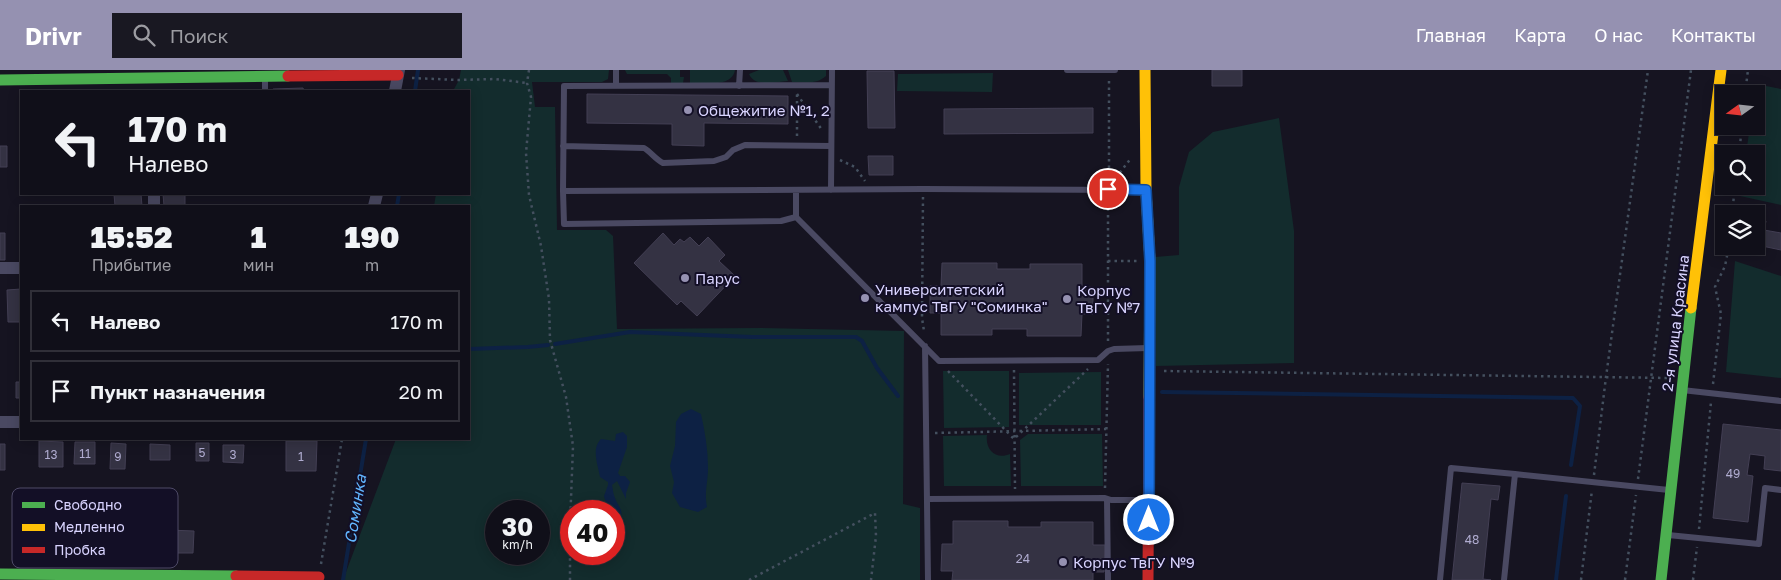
<!DOCTYPE html>
<html lang="ru">
<head>
<meta charset="utf-8">
<style>
  :root { --surface:#100f19; --page:#191822; --text:#f1f3f6; --muted:#9c9ca2; --line:#302f38; --accent:#9591b1 }
  body { margin:0; font-family:"Golos Text",sans-serif; background:var(--page); color:var(--text); height:100vh; display:flex; flex-direction:column; font-size:19px; white-space:nowrap }
  * { box-sizing:border-box; margin:0 }
  p { font-size:16px; color:var(--muted) }
  .icon { flex:none; width:28px; height:28px; fill:none; stroke:currentColor; stroke-width:2; stroke-linecap:round; stroke-linejoin:round }
  .map { position:relative; flex:1; overflow:hidden }
  .details { position:absolute; left:20px; top:135px; width:450px; height:235px; display:flex; flex-direction:column; background:var(--surface); border-radius:0px; box-shadow:0 2px 12px #0003,0 0 0 1px var(--line) }
  .details>* { flex:none }
  .banner { position:absolute; left:20px; top:20px; width:450px; height:105px; border-radius:0px; box-shadow:0 2px 12px #0003,0 0 0 1px var(--line); background:#100f19; color:var(--text); overflow:hidden }
  .needle { width:32px; rotate:255deg }
  .controls { position:absolute; left:1715px; top:15px; display:grid; gap:10px }
  .controls a { display:grid; place-items:center; width:50px; height:50px; border-radius:0px; background:var(--surface); box-shadow:0 2px 12px #0003,0 0 0 1px var(--line); font-size:25px }
  .speed { position:absolute; left:485px; top:430px; display:flex; gap:10px; font-size:25px; font-weight:700; text-align:center }
  .speed>* { display:grid; place-content:center; width:65px; height:65px; border-radius:50%; background:var(--surface); box-shadow:0 2px 12px #0003,0 0 0 1px var(--line); line-height:1 }
  .speed small { font-size:12px; font-weight:400 }
  .speed .limit { border:8px solid #d22; background:#fff; color:#111 }
  .pin { position:absolute; display:grid; place-items:center; width:42px; height:42px; color:#fff; margin:-21px; border:2px solid #fff; border-radius:50%; box-shadow:0 1px 5px #0007 }
  .me { position:absolute; width:55px; margin:-28px; rotate:0deg; stroke-linejoin:round; filter:drop-shadow(0 0 4px #0008) }
  .turn { display:flex; align-items:center; gap:18px; height:105px; padding:0 25px; font-size:22px }
  .turn .icon { width:65px; height:65px; stroke-width:2.5 }
  .turn b { display:block; font-size:35px; line-height:42px }
  .eta { display:flex; justify-content:space-evenly; align-items:center; height:85px; text-align:center }
  .eta b { font-size:30px; font-weight:800; line-height:35px }
  ul { padding:0; list-style:none }
  li { display:flex; align-items:center; gap:15px; height:62px; margin:0 10px 8px; padding:0 15px; border:2px solid var(--line); border-radius:0px }
  li div { flex:1 }
  li b { display:block; font-size:19px }
  li em { font-style:normal }
  header { display:flex; align-items:center; gap:30px; box-sizing:border-box; height:70px; padding:0 25px; background:var(--accent); color:#fff }
  header strong { font-size:24px }
  nav { display:flex; gap:28px; margin-inline-start:auto; font-size:18px }
  .search { width:350px; height:45px; background:var(--page); display:flex; align-items:center; gap:12px; box-sizing:border-box; padding:0 18px; border-radius:0px; color:var(--muted); font-size:19px }
  .map>svg:first-child { display:block }
</style>
</head>
<body>
<header>
<strong>Drivr</strong>
<div class="search"><svg class="icon" aria-label="search" viewBox="0 0 24 24"><circle cx="10" cy="10" r="6"/><path d="M15 15l6 6"/></svg>Поиск</div>
<nav><a>Главная</a><a>Карта</a><a>О нас</a><a>Контакты</a></nav>
</header>
<div class="map">
<svg width="1781" height="510" viewBox="0 0 1781 510">
  <rect width="100%" height="100%" fill="#161421"/>
  <path fill="#132c2d" fill-rule="evenodd" d="M461 0H609L608 9 602 12H532L535 37H555L557 160H606L613 166 617 259 761 258 904 261 903 434 920 438V510H343L396 369H469V136H434L436 124H469V21H453L459 10ZM496 441H539V484H496ZM571 441H614V484H571Z
    M625 0H680V7H684L683 13H671V8L667 4H627Z
    M690 0H735C732 18 703 13 690 13Z
    M759 0H783L788 11C775 12 755 18 749 4Z
    M788 0H826V6C816 15 804 12 792 12Z
    M993 3 992 22 897 21 898 4Z
    M1756 14 1781 19V135L1740 126 1742 116H1756V84H1746L1750 56H1756V24H1755Z
    M1279 48 1294 161V293L1156 296 1155 187 1179 185V117L1189 82 1213 62Z
    M1735 191 1781 206V308L1726 302Z
    M943 301H1009V357L944 358Z
    M1101 302V355H1019V303Z
    M1028 364H1102L1103 416H1021L1020 370Z
    M987 365C985 380 996 390 1010 384L1011 416H944L943 366Z"/>
  <path fill="#0d2144" d="M691 339 701 344C705 362 708 380 708 398 708 413 704 422 707 437L698 442 680 437 672 423 674 412 670 396 675 376 676 352 681 344Z
    M623 362 627 366V377L618 403 620 406H625L630 412 626 423V429L617 411 612 415C613 419 613 424 615 428 618 437 623 438 621 448H614V441H608L604 426 608 415V412L600 407C598 395 591 379 601 369L615 371 616 364Z"/>
  <g fill="none" stroke-linecap="round" stroke-linejoin="round">
    <path stroke="#0d2144" stroke-width="4" d="M415 21 418 0
      M397 136 399 124
      M555 274 630 262 752 267H856L862 271 877 298 898 326
      M469 279 528 277 548 275
      M1162 322 1573 328 1580 336 1571 395
      M343 510 366 369
      M1556 510 1566 426"/>
  </g>
  <path fill="#343243" stroke="#433f54" d="M1212 0H1242V16H1212Z
    M867 1H894L895 58H868Z
    M303 18 304 21H273V19Z
    M587 24 788 26V54L704 53V76L672 75V54L587 53Z
    M1093 38V63L944 64V39Z
    M0 76H7V97H0Z
    M868 86H893V105H869Z
    M114 124H141L142 136H115Z
    M163 124H185V136H164Z
    M1756 149 1766 151 1764 160 1781 163V180L1762 176 1760 185 1735 181 1736 176H1756Z
    M0 163H5V190H0Z
    M663 163 674 175 680 169 684 172 690 167 699 176 708 167 725 185 719 191 735 206 697 246 681 231 677 235 634 193Z
    M942 193H997V199H1030V194H1082V217H1093V244H1082L1081 266H1027V259H992V265H941V243H930V216H941Z
    M21 219V252H8L7 220Z
    M16 312H21V328H16Z
    M1723 354 1781 360V401L1764 399 1765 386 1750 384 1747 405 1753 406 1748 452 1713 448Z
    M39 371 63 372V397H39Z
    M286 371H317L316 401H286Z
    M75 372H95V394H74Z
    M111 373 126 374 125 399H110Z
    M196 373H209V391H196Z
    M0 374H5V400H0Z
    M150 374 170 375V390H150Z
    M223 375H244L243 393 223 392Z
    M1462 413 1500 416 1498 430 1491 429 1483 509 1491 510H1452Z
    M953 451H1008V457H1041V452H1093V475H1105L1104 502H1093V510H952L953 501H941L942 474H953Z
    M168 460 194 461 193 483H168Z"/>
  <g fill="none" stroke-linecap="round" stroke-linejoin="round">
    <path stroke="#44505f" stroke-width="2.5" stroke-dasharray="2.5 4" stroke-linecap="butt" d="M529 0 527 13 531 27 526 83 529 125 541 176 549 229 550 270 566 327 573 376 570 455V510
      M412 8 459 10 495 9 527 13
      M797 24 822 60
      M1745 24 1748 0
      M797 66V24
      M1739 84 1742 56
      M840 90 855 97 865 111
      M1116 108 1131 88
      M1109 111V9
      M923 127 922 248 924 261
      M1732 144 1735 116
      M1108 191H1137
      M1108 271V129
      M1014 300 1015 419
      M948 301 1014 369 1088 299
      M1164 301 1668 308
      M1713 314 1721 244 1715 217 1725 196 1729 176
      M935 363 1106 359
      M1594 405 1606 307 1648 0
      M1638 409 1691 0
      M1105 418 1108 294
      M1699 459 1711 332
      M321 494 342 369
      M749 510 875 443 876 466 871 510
      M1581 510 1592 420
      M1625 510 1636 425
      M1693 510 1697 477"/>
    <path stroke="#4a4962" stroke-width="6" d="M616 0V16
      M1067 0H1115
      M265 8V21
      M831 15 564 16 563 121 923 119 1145 120
      M739 16 740 0
      M563 76 644 78C651 82 655 89 663 93L714 91 726 87 733 80 745 75 831 76
      M831 120 832 0
      M563 121 564 154 781 151 796 147V120
      M796 147 939 291 1098 290 1108 281 1114 279 1148 278
      M925 276 928 510
      M1682 320 1781 331
      M927 429 1105 428 1111 430H1148
      M1107 429 1108 510
      M1668 465 1759 474 1765 418 1781 420
      M1440 510 1451 398 1515 404
      M1504 510 1515 404 1669 420"/>
    <path stroke="#4a4962" stroke-width="12" d="M395 21 399 0
      M154 136V124
      M374 136 377 124
      M0 198H21
      M0 352H21"/>
    <path stroke="#4caf50" stroke-width="11" d="M0 10 288 6
      M0 504 236 506
      M1661 510 1691 238"/>
    <path stroke="#ffc107" stroke-width="11" d="M1145 0 1146 120 1150 191 1149 327
      M1691 238 1721 0"/>
    <path stroke="#c62828" stroke-width="11" d="M288 6 398 5
      M236 506 319 507
      M1148 510 1149 327"/>
  </g>
  <g fill="none" stroke-linecap="round" stroke-linejoin="round">
    <defs>
      <path id="route" d="M1108 119 1146 120 1150 191 1149 450"/>
    </defs>
    <use href="#route" stroke="#114b97" stroke-width="12"/>
    <use href="#route" stroke="#1a73e8" stroke-width="9"/>
  </g>
  <g fill="#9591b1" stroke="#130f26" stroke-width="2">
    <circle cx="688" cy="40" r="5"/>
    <circle cx="685" cy="208" r="5"/>
    <circle cx="865" cy="228" r="5"/>
    <circle cx="1067" cy="229" r="5"/>
    <circle cx="1063" cy="492" r="5"/>
  </g>
  <g text-anchor="middle" dominant-baseline="central" stroke-width="4" stroke-linejoin="round" paint-order="stroke">
    <g font-size="12" fill="#b0acd0">
      <text x="202" y="382">5</text>
      <text x="85" y="383">11</text>
      <text x="51" y="384">13</text>
      <text x="233" y="384">3</text>
      <text x="118" y="386">9</text>
      <text x="301" y="386">1</text>
      <text x="1733" y="403">49</text>
      <text x="1472" y="469">48</text>
      <text x="1023" y="488">24</text>
    </g>
    <g font-size="15" fill="#d9d4ff" stroke="#130f26" text-anchor="start">
      <text x="698" y="40">Общежитие №1, 2</text>
      <text x="695" y="208">Парус</text>
      <text x="875" y="219">Университетский<tspan x="875" dy="17">кампус ТвГУ "Соминка"</tspan></text>
      <text x="1077" y="220">Корпус<tspan x="1077" dy="17">ТвГУ №7</tspan></text>
      <text x="1073" y="492">Корпус ТвГУ №9</text>
    </g>
    <g font-size="15" fill="#d9d4ff" stroke="#130f26">
      <text transform="translate(1675 253) rotate(-83)">2-я улица Красина</text>
    </g>
    <g font-size="16" font-style="italic" fill="#62b6ff" stroke="#130f26">
      <text transform="translate(355 439) rotate(-81)">Соминка</text>
    </g>
  </g>
  <rect x="12" y="418" width="166" height="80" rx="8" fill="#130f26" stroke="#4e4a67" stroke-width="1"/>
  <rect x="22" y="432" width="23" height="6" fill="#4caf50"/>
  <rect x="22" y="454" width="23" height="7" fill="#ffc107"/>
  <rect x="22" y="477" width="23" height="6" fill="#c62828"/>
  <g font-size="14" fill="#d9d4ff">
    <text x="54" y="440">Свободно</text>
    <text x="54" y="462">Медленно</text>
    <text x="54" y="485">Пробка</text>
  </g>
</svg>
<div class="controls">
<a><svg class="needle" viewBox="-14 -14 28 28"><path d="M0-13l5 13h-10z" fill="#e53935"/><path d="M0 13l5-13h-10z" fill="#9c9ca2"/></svg></a>
<a><svg class="icon" aria-label="search" viewBox="0 0 24 24"><circle cx="10" cy="10" r="6"/><path d="M15 15l6 6"/></svg></a>
<a><svg class="icon" aria-label="layers" viewBox="0 0 24 24"><path d="M12 4l9 5-9 5-9-5zM3 14l9 5 9-5"/></svg></a>
</div>
<div class="speed"><div>30<small>km/h</small></div><div class="limit">40</div></div>
<div class="pin" style="left:1108px;top:119px;background:#d93025"><svg class="icon" aria-label="arrive" viewBox="0 0 24 24"><path d="M6 21V4h12l-3 4 3 4H6"/></svg></div>
<svg class="me" style="left:1149px;top:450px" viewBox="-20 -20 40 40"><circle r="17" fill="#1a73e8" stroke="#fff" stroke-width="3"/><path d="M0-11L8 9 0 5-8 9z" fill="#fff"/></svg>
<div class="banner">
<div class="turn"><svg class="icon" aria-label="left" viewBox="0 0 24 24"><path d="M17 20v-9H6M10 6l-5 5 5 5"/></svg><div><b>170 m</b>Налево</div></div>
</div>
<section class="details">
<div class="eta">
<div><b>15:52</b><p>Прибытие</p></div>
<div><b>1</b><p>мин</p></div>
<div><b>190</b><p>m</p></div>
</div>
<ul>
<li><svg class="icon" aria-label="left" viewBox="0 0 24 24"><path d="M17 20v-9H6M10 6l-5 5 5 5"/></svg><div><b>Налево</b></div><em>170 m</em></li>
<li><svg class="icon" aria-label="arrive" viewBox="0 0 24 24"><path d="M6 21V4h12l-3 4 3 4H6"/></svg><div><b>Пункт назначения</b></div><em>20 m</em></li>
</ul>
</section>
</div>
</body>
</html>
